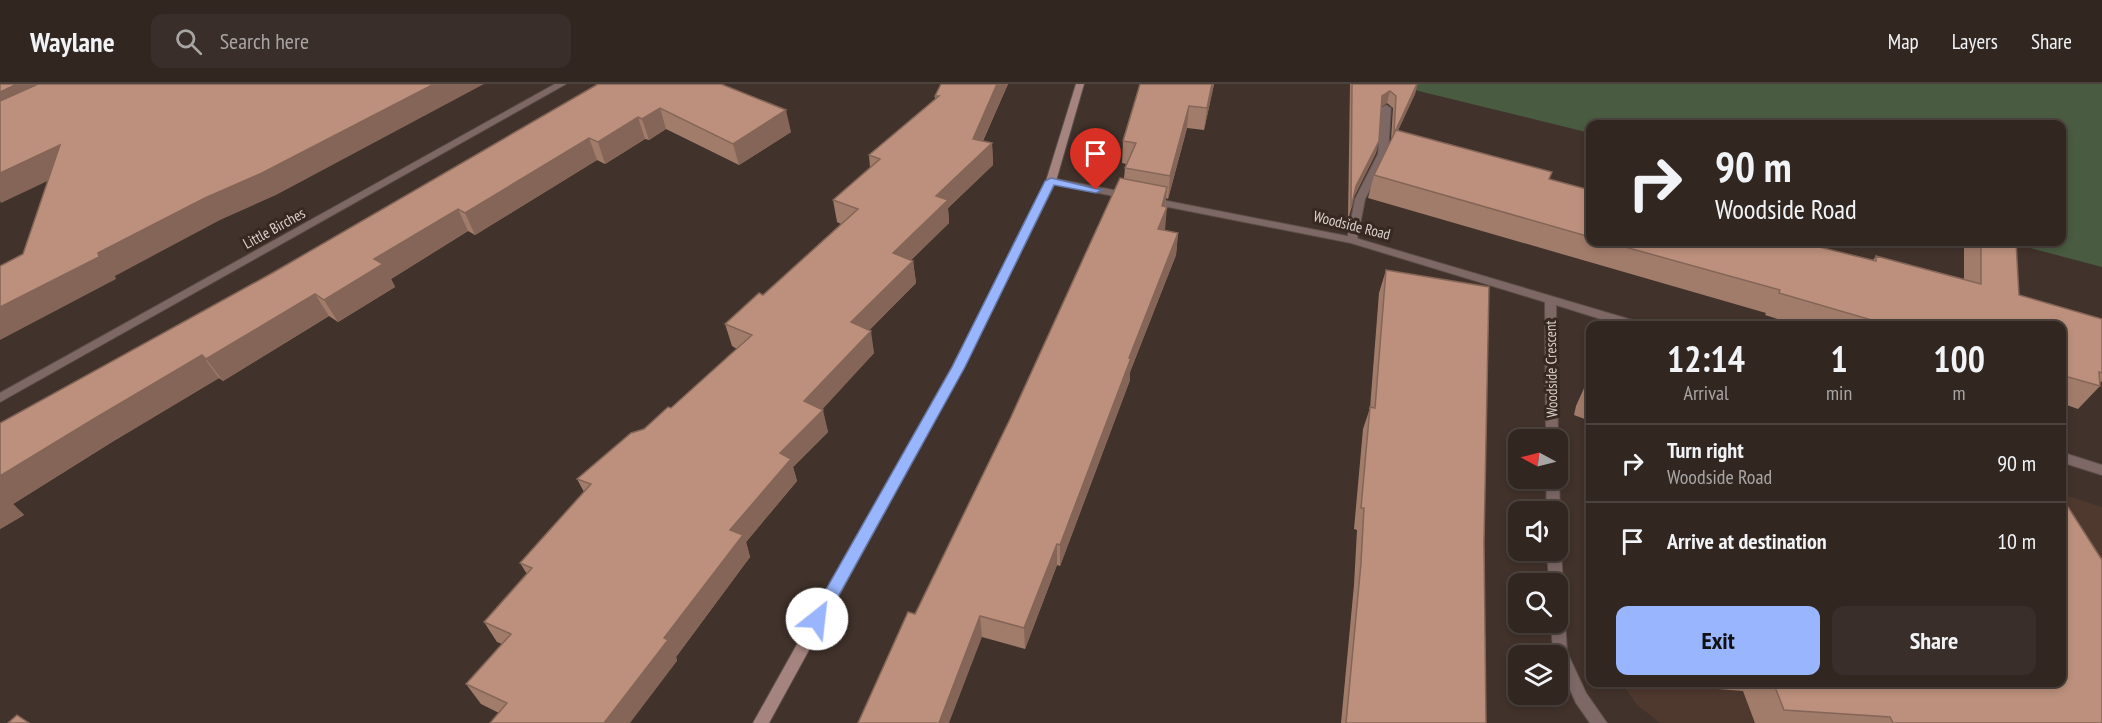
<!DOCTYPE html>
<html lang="en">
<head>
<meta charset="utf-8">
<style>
  :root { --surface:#312620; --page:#392e29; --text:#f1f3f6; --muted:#a8a5a5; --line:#4c433e; --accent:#99b5fd }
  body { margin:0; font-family:"PT Sans Narrow",sans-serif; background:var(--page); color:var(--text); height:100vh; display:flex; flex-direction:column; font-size:22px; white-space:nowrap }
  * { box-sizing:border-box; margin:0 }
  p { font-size:20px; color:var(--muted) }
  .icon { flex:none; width:33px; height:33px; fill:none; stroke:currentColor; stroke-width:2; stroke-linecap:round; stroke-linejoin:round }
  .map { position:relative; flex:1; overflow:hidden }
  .panel { position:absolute; left:1586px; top:237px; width:480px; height:366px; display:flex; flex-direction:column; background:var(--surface); border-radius:12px; box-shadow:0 3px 9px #0003,0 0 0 2px var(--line) }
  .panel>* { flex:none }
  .hud { position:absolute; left:1586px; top:36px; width:480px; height:126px; border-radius:12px; box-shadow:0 3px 9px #0003,0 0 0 2px var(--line); background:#312620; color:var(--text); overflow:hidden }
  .needle { width:39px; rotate:277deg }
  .buttons { position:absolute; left:1508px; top:345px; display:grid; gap:12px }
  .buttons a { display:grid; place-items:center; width:60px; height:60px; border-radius:12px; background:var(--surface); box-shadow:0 3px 9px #0003,0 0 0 2px var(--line); font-size:30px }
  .pin { position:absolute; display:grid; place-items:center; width:51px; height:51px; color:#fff; margin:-62px -26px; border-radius:50% 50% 50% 0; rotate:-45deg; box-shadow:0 0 6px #0007 }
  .pin .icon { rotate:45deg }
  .me { position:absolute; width:66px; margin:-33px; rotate:29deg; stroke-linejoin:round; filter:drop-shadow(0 0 4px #0008) }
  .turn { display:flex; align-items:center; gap:21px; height:126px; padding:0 30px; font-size:27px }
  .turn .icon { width:78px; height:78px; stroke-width:2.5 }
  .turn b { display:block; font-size:42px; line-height:51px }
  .eta { display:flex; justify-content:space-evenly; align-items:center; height:102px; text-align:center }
  .eta b { font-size:36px; font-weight:800; line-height:42px }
  .primary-button { display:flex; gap:12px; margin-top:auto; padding:12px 30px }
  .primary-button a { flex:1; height:69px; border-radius:12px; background:var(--accent); color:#111; font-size:24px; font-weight:800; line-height:69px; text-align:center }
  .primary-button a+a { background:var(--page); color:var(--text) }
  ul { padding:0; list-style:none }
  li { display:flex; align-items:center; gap:18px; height:78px; padding:0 30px; border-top:2px solid var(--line) }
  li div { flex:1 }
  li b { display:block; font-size:22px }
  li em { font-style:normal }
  header { display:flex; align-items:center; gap:36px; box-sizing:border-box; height:84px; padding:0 30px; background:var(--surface); border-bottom:2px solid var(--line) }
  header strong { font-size:28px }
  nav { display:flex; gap:33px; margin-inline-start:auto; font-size:21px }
  .search { width:420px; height:54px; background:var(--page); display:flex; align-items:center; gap:15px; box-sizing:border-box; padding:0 21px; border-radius:12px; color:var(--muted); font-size:22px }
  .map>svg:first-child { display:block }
</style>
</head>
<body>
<header>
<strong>Waylane</strong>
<div class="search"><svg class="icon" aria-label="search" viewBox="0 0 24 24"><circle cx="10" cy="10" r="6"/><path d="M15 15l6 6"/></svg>Search here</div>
<nav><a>Map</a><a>Layers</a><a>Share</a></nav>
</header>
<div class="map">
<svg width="2102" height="639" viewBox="0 0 2102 639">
  <rect width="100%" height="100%" fill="#41322b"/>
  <path fill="#4f392f" d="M2061 410 2102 423V639H1660L1637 621 1622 599 2061 598Z"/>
  <path fill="#495b41" d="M1390 0H2102V183L2007 158H2061V40H1590V49Z"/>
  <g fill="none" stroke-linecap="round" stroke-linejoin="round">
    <defs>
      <path id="lane" d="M1386 21 1391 24 1388 70 1365 115 1357 156 1352 159 1347 156 1355 115 1378 70 1381 24Z"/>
      <path id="street" d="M555 0H566L0 318V309Z
        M1051 94 1129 109 1134 112 1129 115 1048 99 1046 97Z
        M1152 114 1352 153 1642 239 1643 242H1623L1556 221 1558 356 1557 358V356H1546L1545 218 1351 159 1148 119 1147 117Z
        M2061 368 2102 381V391L2061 378Z
        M1557 390 1559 394 1560 428 1557 432V428H1546L1547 394H1557Z
        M1557 462 1561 466 1563 500 1561 504 1557 505V500H1549L1547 466H1557Z
        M1557 511 1562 513 1564 517 1567 568 1586 609 1607 639H1590L1576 619 1557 577V572H1554L1553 568 1551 538H1557Z"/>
      <path id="secondary" d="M1076 0H1084L1056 97 1011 188 964 283 769 639H753L952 283 1001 188 1046 97Z"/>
    </defs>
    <use href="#lane" stroke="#5d4f48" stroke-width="2"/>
    <use href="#street" stroke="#5d4f48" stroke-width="2"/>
    <use href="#secondary" stroke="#5d4f48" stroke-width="2"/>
    <use href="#lane" fill="#7d6866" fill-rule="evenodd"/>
    <use href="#street" fill="#7d6866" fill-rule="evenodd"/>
    <use href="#secondary" fill="#a58480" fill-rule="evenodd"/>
  </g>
  <path fill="#a27c6b" d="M598 0 727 3 791 48 739 81 666 45 649 56 645 55 605 80 597 76 475 151 468 147 391 195 395 203 338 238 329 232 223 297 219 294 112 358 13 420 24 431 0 445V339L274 188Z
    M941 0H1008L983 57 992 59 993 81 948 124 949 139 911 176 913 177 916 199 869 246 874 269 822 325 828 348 793 383 797 397 746 458 750 473 676 573 677 577 499 629 481 620 466 600 502 560 497 558 484 538 527 490 520 479 584 408 577 395 671 324 737 265 732 262 725 240 763 211 841 140 837 138 833 116 870 84 869 71 935 15V12Z
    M1140 0H1214L1204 46 1187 44 1168 115 1166 114 1165 147 1178 149 1176 171 1130 288V296L1060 482 1057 481 1025 565 982 553 915 530 1010 335 1124 94 1125 84 1126 80 1122 79 1123 57Z
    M1350 0H1417L1415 10 1398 46 1549 95 1590 106V158H1799L1873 176 1876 172 1964 195V158H2016L2019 211 2102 235V297L2099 300 2100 302 2078 325 2061 319V242H1800L1765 231 1766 229 1368 114 1374 91 1391 56 1393 24 1387 19 1381 23 1376 69 1354 113 1348 137Z
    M1386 186 1484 458 1486 639H1341L1354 501 1357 446 1354 445 1363 345 1370 324 1379 209Z
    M1589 293H1590V337L1574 331 1576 322Z
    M1668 598H2061L2102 639H1755L1743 607 1668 601Z"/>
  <path fill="#846557" d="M17 0H80L0 37V8Z
    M434 0H484L276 111 220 136 115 192 116 195 0 256V223L98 169 205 114Z
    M997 0H1008L974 76 992 59 993 81 948 124 949 139 896 191 893 169 936 112 973 55Z
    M1212 0H1214L1213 5 1204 46 1207 24Z
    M1418 0 1415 10 1391 62 1394 50Z
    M1390 7 1387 19 1379 24 1382 12Z
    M1189 22 1187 44 1168 115 1170 92Z
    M660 24 666 45 649 56 642 35Z
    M786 26 791 48 739 81 733 60Z
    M638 33 645 55 605 80 598 58Z
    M589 54 597 76 475 151 465 129Z
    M1379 57 1376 69 1353 114 1356 102Z
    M60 61 77 83 1 119 0 117V89Z
    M1167 103 1165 125 1167 123 1165 145 1156 167 1158 145 1162 122Z
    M458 125 468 147 391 195 395 203 338 238 324 216 374 175Z
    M1178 149 1176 171 1130 288V296L1060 482V461L1129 274Z
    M913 177 916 199 855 261 851 238Z
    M315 210 329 232 223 297 206 275Z
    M871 247 874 269 810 339 804 317Z
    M202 271 219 294 112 358 13 420 24 431 0 445V392L92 336Z
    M823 326 828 348 793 383 797 397 746 458 750 473 676 573 677 577 630 639H604L664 554 730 446 780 369Z
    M1057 460V481L1025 565 1024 544Z
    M980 532 982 553 949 639H939Z"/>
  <path fill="#bc907c" stroke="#846557" stroke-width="1.5" d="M0 0H17L0 8Z
    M38 0H434L262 89 205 114 98 169 99 173 0 223V182L23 170 60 61 0 89V17Z
    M598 0H721L786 26 733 60 660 24 642 35 638 33 598 58 589 54 465 129 458 125 374 175 383 180 324 216 315 210 206 275 202 271 92 336 0 392V339L274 188Z
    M941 0H997L973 55 992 59 936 112 948 116 893 169 913 177 851 238 871 247 804 317 823 326 780 369 791 375 730 446 743 451 664 554 668 556 604 639H490L507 619 466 600 511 550 484 538 532 484 520 479 591 400 577 395 631 349 644 345 668 323 671 324 752 251 725 240 759 209 763 211 858 125 833 116 880 75 869 71 939 12H935Z
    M1140 0H1212L1207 24 1189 22 1170 92 1125 84 1136 59 1123 57Z
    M1352 0H1417L1394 50 1396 12 1390 7 1382 12 1379 57 1356 102 1351 124Z
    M1396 46 1552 88 1549 95 1590 106V153L1374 91Z
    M1120 94 1167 103 1162 122 1167 123 1158 145 1178 149 1129 274H1131L1060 461 1057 460 1024 544 980 532 939 639H858L908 528 915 530 1010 335Z
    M1607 158H1799L1876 177V172L1981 200V158H2016L2019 211 2102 235V289L2099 288 2100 302 2061 291V242H1892L1779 209 1780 206Z
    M1386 186 1489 203 1484 458 1486 639H1346L1361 479 1364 424H1361L1370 323 1375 324Z
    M1589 293H1590V303L1588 302Z
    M2061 412 2102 476V639H1893L1890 633 1784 626 1773 598H2061Z
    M17 631 29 639H8Z"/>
  <path fill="#99b5fd" stroke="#6376a4" stroke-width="1.5" d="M1051 94 1102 106 1096 109 1054 101 965 283 823 540H812L809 535 812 530 952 283 1045 97Z"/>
  <g text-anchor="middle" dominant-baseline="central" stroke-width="6" stroke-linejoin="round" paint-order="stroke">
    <g font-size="15" fill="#dcd2cd" stroke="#372821">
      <text transform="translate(1352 141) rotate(14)">Woodside Road</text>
      <text transform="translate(274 144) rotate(-29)">Little Birches</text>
      <text transform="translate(1551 285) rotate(-91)">Woodside Crescent</text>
    </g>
  </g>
</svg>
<div class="buttons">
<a><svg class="needle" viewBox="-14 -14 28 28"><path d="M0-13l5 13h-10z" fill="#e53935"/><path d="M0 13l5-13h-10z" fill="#a8a5a5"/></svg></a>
<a><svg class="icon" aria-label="sound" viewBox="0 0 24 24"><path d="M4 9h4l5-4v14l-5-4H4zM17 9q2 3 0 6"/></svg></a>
<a><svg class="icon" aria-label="search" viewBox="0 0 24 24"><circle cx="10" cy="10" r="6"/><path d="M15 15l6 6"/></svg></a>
<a><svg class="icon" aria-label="layers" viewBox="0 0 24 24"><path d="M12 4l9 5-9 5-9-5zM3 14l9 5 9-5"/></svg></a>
</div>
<div class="pin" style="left:1096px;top:106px;background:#d93025"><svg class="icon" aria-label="arrive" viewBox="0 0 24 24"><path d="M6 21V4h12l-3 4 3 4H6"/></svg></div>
<svg class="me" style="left:817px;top:535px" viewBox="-20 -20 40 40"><circle r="19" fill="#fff"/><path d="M0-13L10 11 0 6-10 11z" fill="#99b5fd"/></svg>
<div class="hud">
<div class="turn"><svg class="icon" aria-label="right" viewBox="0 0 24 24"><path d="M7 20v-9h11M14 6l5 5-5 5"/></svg><div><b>90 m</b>Woodside Road</div></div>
</div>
<section class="panel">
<div class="eta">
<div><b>12:14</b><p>Arrival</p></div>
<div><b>1</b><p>min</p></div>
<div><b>100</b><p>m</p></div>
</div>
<ul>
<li><svg class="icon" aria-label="right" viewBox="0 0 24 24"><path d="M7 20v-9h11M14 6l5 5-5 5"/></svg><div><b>Turn right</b><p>Woodside Road</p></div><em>90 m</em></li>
<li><svg class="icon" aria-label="arrive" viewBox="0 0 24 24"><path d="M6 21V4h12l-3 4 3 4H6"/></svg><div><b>Arrive at destination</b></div><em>10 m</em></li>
</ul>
<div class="primary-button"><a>Exit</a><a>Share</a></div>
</section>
</div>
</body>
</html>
